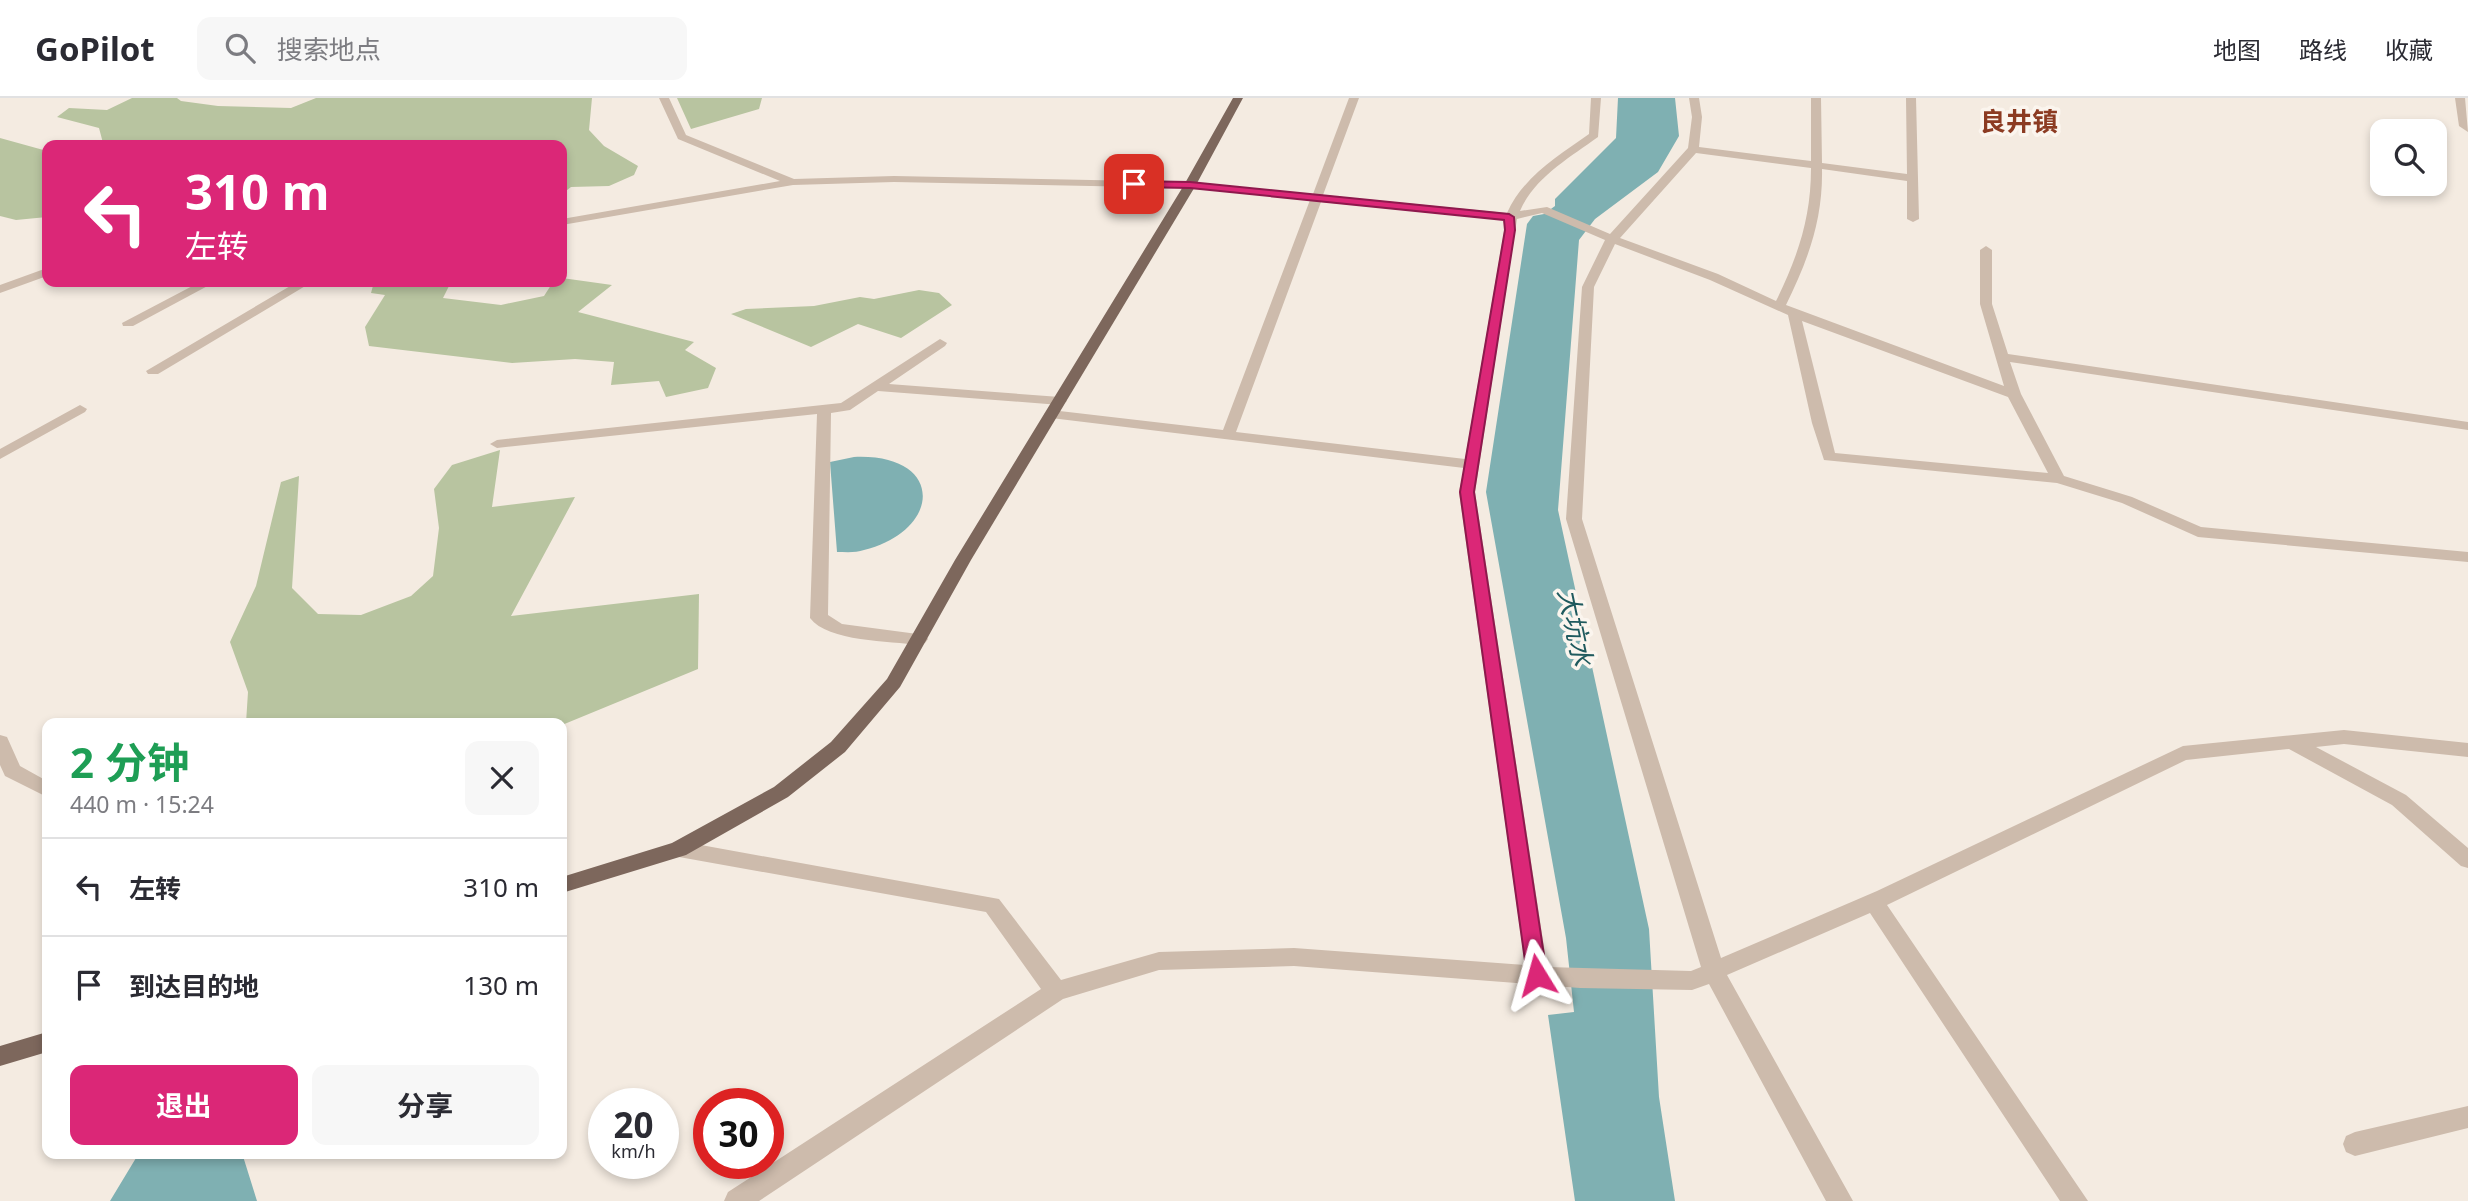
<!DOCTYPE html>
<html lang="zh">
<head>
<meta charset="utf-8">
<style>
  :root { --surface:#fff; --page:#f7f7f7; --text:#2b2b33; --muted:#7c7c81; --line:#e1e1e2; --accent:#db2777 }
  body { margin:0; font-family:"Noto Sans","Noto Sans SC",sans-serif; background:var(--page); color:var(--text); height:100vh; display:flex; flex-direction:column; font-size:26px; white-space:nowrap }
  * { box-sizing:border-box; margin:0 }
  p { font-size:23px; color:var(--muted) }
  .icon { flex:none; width:38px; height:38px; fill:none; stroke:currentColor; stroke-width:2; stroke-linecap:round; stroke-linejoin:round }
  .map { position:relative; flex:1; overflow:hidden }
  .side { position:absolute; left:42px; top:620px; width:525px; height:441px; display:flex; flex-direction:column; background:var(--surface); border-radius:14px; box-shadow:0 4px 10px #0003 }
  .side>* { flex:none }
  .top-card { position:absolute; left:42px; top:42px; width:525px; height:147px; border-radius:14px; box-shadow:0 4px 10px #0003; background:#db2777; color:#fff; overflow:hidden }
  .buttons { position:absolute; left:2370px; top:21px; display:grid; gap:14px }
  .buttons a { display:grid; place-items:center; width:77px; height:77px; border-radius:14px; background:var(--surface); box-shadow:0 4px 10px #0003; font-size:35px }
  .speed { position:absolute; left:588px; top:990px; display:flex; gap:14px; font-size:35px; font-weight:700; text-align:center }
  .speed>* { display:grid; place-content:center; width:91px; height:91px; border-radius:50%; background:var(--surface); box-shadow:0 4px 10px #0003; line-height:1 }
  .speed small { font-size:18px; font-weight:400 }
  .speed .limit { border:10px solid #d22; background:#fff; color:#111 }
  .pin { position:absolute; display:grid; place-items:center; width:60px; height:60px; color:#fff; margin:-30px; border-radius:14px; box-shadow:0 4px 10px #0006 }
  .me { position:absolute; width:77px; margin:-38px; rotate:352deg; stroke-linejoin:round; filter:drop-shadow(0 0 5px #0008) }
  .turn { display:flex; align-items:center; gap:24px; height:147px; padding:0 28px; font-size:32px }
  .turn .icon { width:91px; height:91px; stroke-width:2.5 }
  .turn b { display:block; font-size:49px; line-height:60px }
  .round { display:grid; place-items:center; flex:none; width:74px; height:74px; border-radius:14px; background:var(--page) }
  .summary { display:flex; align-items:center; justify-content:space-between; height:119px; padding:0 28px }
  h1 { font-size:42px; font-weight:700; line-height:52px; color:#1e9e55 }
  .action { display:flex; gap:14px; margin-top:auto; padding:14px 28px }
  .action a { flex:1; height:80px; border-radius:14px; background:var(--accent); color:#fff; font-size:28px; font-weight:700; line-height:80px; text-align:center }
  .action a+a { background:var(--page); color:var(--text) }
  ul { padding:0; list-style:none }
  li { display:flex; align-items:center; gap:21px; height:98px; padding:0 28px; border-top:2px solid var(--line) }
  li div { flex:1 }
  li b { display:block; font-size:26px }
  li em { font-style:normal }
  header { display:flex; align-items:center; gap:42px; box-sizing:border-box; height:98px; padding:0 35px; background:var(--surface); border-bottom:2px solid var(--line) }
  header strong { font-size:33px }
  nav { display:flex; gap:38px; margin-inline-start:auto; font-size:24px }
  .search { width:490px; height:63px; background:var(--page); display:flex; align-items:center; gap:18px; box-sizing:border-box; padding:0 24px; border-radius:14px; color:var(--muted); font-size:26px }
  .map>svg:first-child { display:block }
</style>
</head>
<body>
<header>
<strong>GoPilot</strong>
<div class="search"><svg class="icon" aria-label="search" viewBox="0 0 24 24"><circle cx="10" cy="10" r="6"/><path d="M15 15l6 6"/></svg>搜索地点</div>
<nav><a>地图</a><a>路线</a><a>收藏</a></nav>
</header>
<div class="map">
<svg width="2468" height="1103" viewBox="0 0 2468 1103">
  <rect width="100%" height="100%" fill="#f4ebe1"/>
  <path fill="#b8c4a0" d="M132 0H177L181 3 218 8 291 10 316 0H592L589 32 604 48 638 68 634 77 609 88 571 89 562 96V47H99L103 45 99 30 57 19 69 10 107 12Z
    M677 0H762L759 11 691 31Z
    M0 40 47 53V119L16 122 0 118Z
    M562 180 612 187 578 214 694 244 685 252 716 270 708 290 666 299 659 283 611 287 614 264 575 261 512 265 369 248 365 229 385 197 371 195 374 184H451L443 200 501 207 544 198 553 184H562Z
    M919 192 939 195 952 207 901 240 858 226 811 249 731 216 746 211 814 208 860 199 874 201Z
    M500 352 492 409 575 399 511 518 699 496 698 571 562 627 246 625 248 594 230 544 256 488 281 384 299 378 292 490 318 516 361 517 411 498 433 478 439 430 434 391 452 367Z"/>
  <path fill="#7fb0b2" d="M1618 0H1675L1679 38 1658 74 1595 121 1579 142 1558 412 1649 831 1659 999 1675 1103H1575L1548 917 1574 914 1566 840 1486 394 1527 126 1533 118 1544 116 1555 108V101L1616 40Z
    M854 359C945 355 943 432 864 452 856 455 846 454 837 454L830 364Z
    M139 1055H242L257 1103H110Z"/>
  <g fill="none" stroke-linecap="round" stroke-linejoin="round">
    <path fill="#cdbbac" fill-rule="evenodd" d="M659 0H669L686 37 794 81 894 78 1190 84 1313 96 1349 0H1359L1323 97 1507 115C1523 79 1558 58 1589 36L1591 0H1601L1598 39C1569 60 1534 80 1520 113L1547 109 1610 136 1688 50 1692 19 1689 0H1699L1702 19 1699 49 1811 63V0H1821L1822 65 1907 76 1906 0H1916L1919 121 1913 124 1907 121V83L1822 71C1823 122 1808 162 1786 207L2004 288 1980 206V152L1986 148 1992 152V206L2008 256 2468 324V332L2010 264 2021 296 2064 378 2132 399 2201 429 2468 454V464L2198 439 2122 405 2057 385 1824 362 1812 325 1788 217 1710 182 1615 146 1594 189 1582 421 1721 860 1877 793 2183 648 2344 632 2468 645V659L2344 646 2316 649 2406 697 2468 750V770L2461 768 2392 707 2289 651 2186 662 1887 807 2088 1103H2060L1870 815 1727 877 1853 1103H1826L1709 886 1692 892 1580 890 1294 868 1159 872 1063 901 759 1103H724L728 1094 1041 891 986 814 679 759 672 757 669 751 672 745 679 743 999 801 1061 882 1159 854 1294 850 1525 867 1459 394 1464 370 1051 320 1044 316 1051 312 1223 332 1310 102 1190 90 894 84 793 87 562 127V121L780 83 678 41ZM1696 55 1811 70C1811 120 1798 158 1776 203L1718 176 1620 140ZM1321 104 1506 122 1465 361 1236 334ZM1542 115 1605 142 1582 189 1566 421 1701 869 1691 873 1547 869 1475 394 1517 121ZM1802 223 2008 299 2048 375 1835 355Z
      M2455 0H2465L2468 34 2459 28Z
      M47 170V178L0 195V187Z
      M200 184H215L133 228H123L122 225Z
      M297 184H312L158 276H148L146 273Z
      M940 241 947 245 945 248 889 286 1060 299 1067 303 1060 307 878 293 850 312 831 315 828 517 842 526 925 537 928 541 925 545 919 547C890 543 828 544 810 520L817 316 497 350 490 346 497 342 841 305Z
      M80 307 87 311 85 314 0 361V351Z
      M0 637 7 639 20 668 47 683V699L5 678 0 667Z
      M2468 1008V1030L2355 1058 2346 1054 2343 1046 2346 1038 2355 1034Z"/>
    <path fill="#7d675c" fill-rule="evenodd" d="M1233 0H1243L1196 87 971 462 900 589 845 654 788 699 686 757 562 795V779L672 745 774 689 831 644 887 581 955 462 1184 87Z
      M47 934V954L0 968V948Z"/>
  </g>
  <path fill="#db2777" stroke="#8e194d" stroke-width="2" d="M1131 83 1190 84 1509 116 1514 119 1515 132 1474 394 1547 877 1544 884 1537 886 1530 884 1527 877 1460 394 1505 132 1504 122 1190 90 1134 89 1131 88Z"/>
  <g text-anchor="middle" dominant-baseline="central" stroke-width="7" stroke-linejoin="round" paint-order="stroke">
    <g font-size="26" font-weight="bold" fill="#8c3b22" stroke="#fbf5ee">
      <text x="2019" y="23">良井镇</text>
    </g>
    <g font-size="26" font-style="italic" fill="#1f5a5e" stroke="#fbf5ee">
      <text transform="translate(1576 529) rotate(78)">大坑水</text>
    </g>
  </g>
</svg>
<div class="buttons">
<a><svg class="icon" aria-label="search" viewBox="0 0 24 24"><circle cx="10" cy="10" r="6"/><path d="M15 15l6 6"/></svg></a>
</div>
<div class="speed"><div>20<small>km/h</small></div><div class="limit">30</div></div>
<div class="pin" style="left:1134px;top:86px;background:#d93025"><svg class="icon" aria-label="arrive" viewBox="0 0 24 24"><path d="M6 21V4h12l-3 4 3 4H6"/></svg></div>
<svg class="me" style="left:1537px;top:877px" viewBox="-20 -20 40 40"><path d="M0-17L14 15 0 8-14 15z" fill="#db2777" stroke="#fff" stroke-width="4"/></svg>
<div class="top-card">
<div class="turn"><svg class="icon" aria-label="left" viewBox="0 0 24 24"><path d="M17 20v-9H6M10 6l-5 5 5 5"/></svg><div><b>310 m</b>左转</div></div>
</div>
<section class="side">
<div class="summary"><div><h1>2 分钟</h1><p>440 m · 15:24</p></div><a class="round"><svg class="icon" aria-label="close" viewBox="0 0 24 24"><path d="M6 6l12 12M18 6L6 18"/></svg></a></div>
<ul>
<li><svg class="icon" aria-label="left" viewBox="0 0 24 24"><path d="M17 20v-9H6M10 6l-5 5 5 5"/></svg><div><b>左转</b></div><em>310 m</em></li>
<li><svg class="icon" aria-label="arrive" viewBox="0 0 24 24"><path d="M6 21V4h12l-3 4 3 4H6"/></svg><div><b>到达目的地</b></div><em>130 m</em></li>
</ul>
<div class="action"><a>退出</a><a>分享</a></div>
</section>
</div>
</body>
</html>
